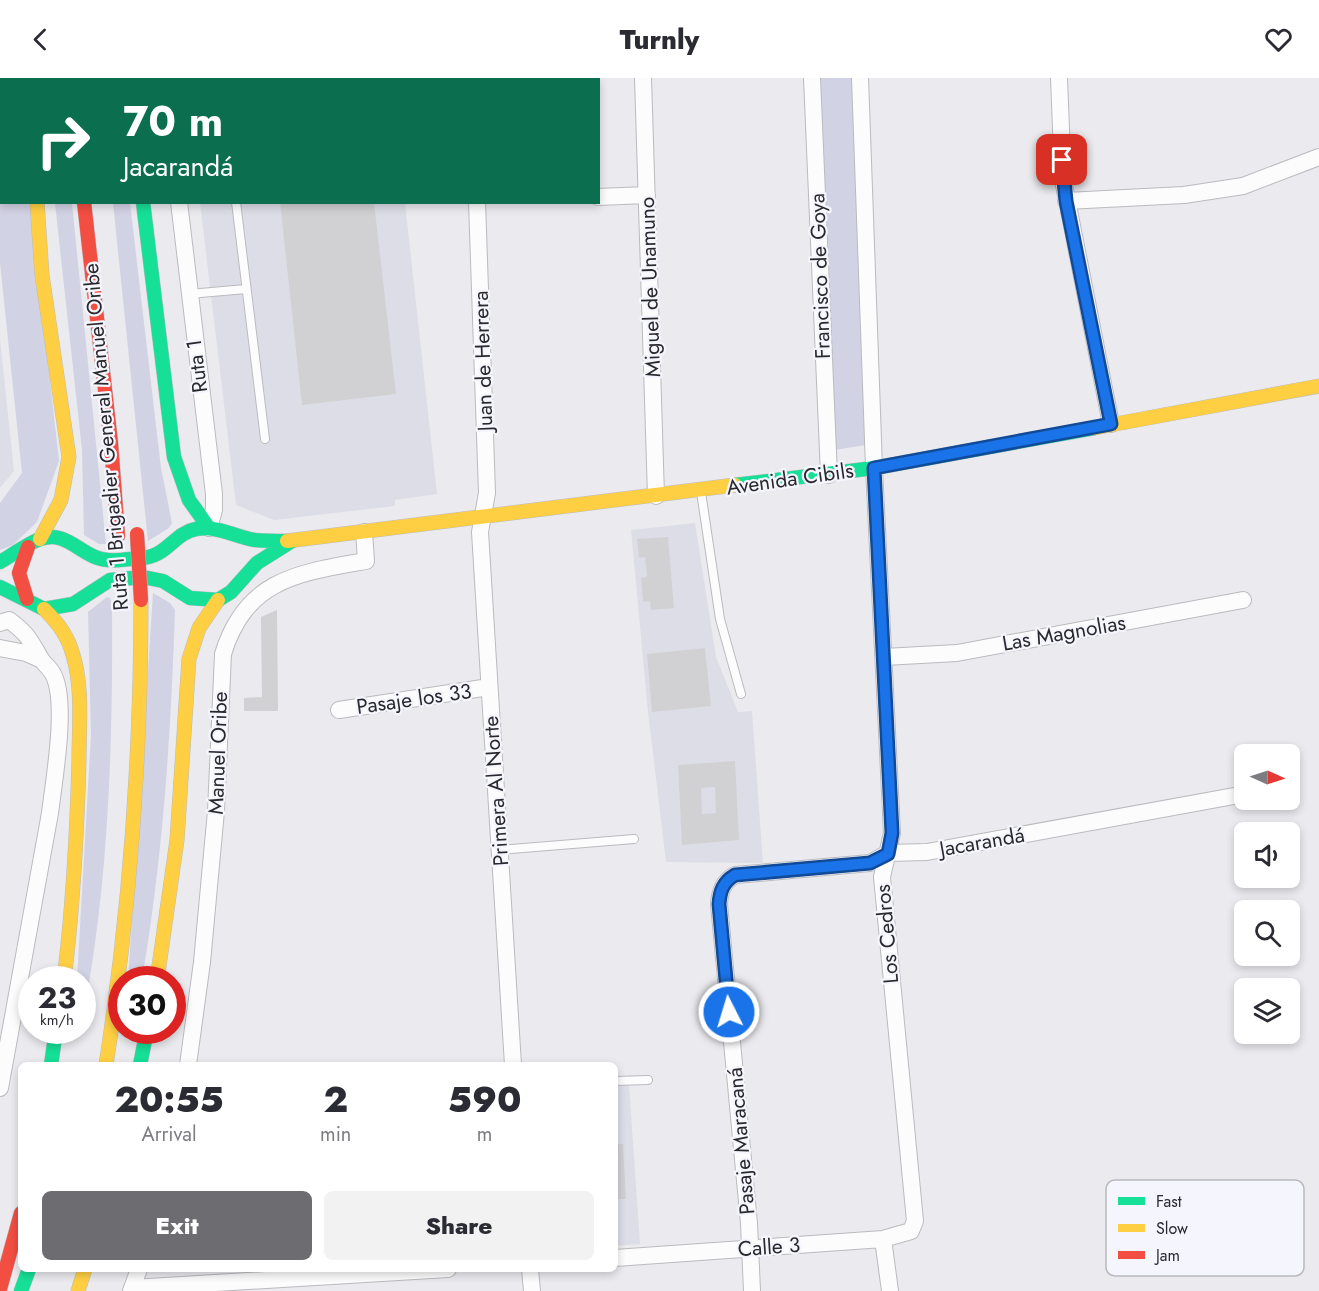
<!DOCTYPE html>
<html lang="en">
<head>
<meta charset="utf-8">
<style>
  :root { --surface:#fff; --page:#f2f2f3; --text:#2b2b33; --muted:#7c7c81; --accent:#6d6d71 }
  body { margin:0; font-family:Jost,sans-serif; background:var(--page); color:var(--text); height:100vh; display:flex; flex-direction:column; font-size:22px; white-space:nowrap }
  * { box-sizing:border-box; margin:0 }
  p { font-size:20px; color:var(--muted) }
  .icon { flex:none; width:33px; height:33px; fill:none; stroke:currentColor; stroke-width:2; stroke-linecap:round; stroke-linejoin:round }
  .map { position:relative; flex:1; overflow:hidden }
  .sheet { position:absolute; left:18px; top:984px; width:600px; height:210px; display:flex; flex-direction:column; background:var(--surface); border-radius:9px; box-shadow:0 3px 9px #0003 }
  .sheet>* { flex:none }
  .banner { position:absolute; left:0px; top:0px; width:600px; height:126px; box-shadow:0 3px 9px #0003; background:#0b6e4f; color:#fff; overflow:hidden }
  .needle { width:39px; rotate:93deg }
  .controls { position:absolute; left:1234px; top:666px; display:grid; gap:12px }
  .controls a { display:grid; place-items:center; width:66px; height:66px; border-radius:9px; background:var(--surface); box-shadow:0 3px 9px #0003; font-size:30px }
  .speed { position:absolute; left:18px; top:888px; display:flex; gap:12px; font-size:30px; font-weight:700; text-align:center }
  .speed>* { display:grid; place-content:center; width:78px; height:78px; border-radius:50%; background:var(--surface); box-shadow:0 3px 9px #0003; line-height:1 }
  .speed small { font-size:15px; font-weight:400 }
  .speed .limit { border:9px solid #d22; background:#fff; color:#111 }
  .pin { position:absolute; display:grid; place-items:center; width:51px; height:51px; color:#fff; margin:-26px; border-radius:12px; box-shadow:0 3px 9px #0006 }
  .me { position:absolute; width:66px; margin:-33px; rotate:355deg; stroke-linejoin:round; filter:drop-shadow(0 0 4px #0008) }
  .turn { display:flex; align-items:center; gap:21px; height:126px; padding:0 24px; font-size:27px }
  .turn .icon { width:78px; height:78px; stroke-width:2.5 }
  .turn b { display:block; font-size:42px; line-height:51px }
  .eta { display:flex; justify-content:space-evenly; align-items:center; height:102px; text-align:center }
  .eta b { font-size:36px; font-weight:800; line-height:42px }
  .cta { display:flex; gap:12px; margin-top:auto; padding:12px 24px }
  .cta a { flex:1; height:69px; border-radius:9px; background:var(--accent); color:#fff; font-size:24px; font-weight:800; line-height:69px; text-align:center }
  .cta a+a { background:var(--page); color:var(--text) }
  header { display:flex; justify-content:space-between; align-items:center; height:78px; padding:0 24px; background:var(--surface); font-size:27px; font-weight:800 }
  .map>svg:first-child { display:block }
</style>
</head>
<body>
<header><svg class="icon" aria-label="back" viewBox="0 0 24 24"><path d="M15 5l-7 7 7 7"/></svg>Turnly<svg class="icon" aria-label="heart" viewBox="0 0 24 24"><path d="M12 20l-8-8c-3-5 5-10 8-4 3-6 11-1 8 4z"/></svg></header>
<div class="map">
<svg width="1319" height="1213" viewBox="0 0 1319 1213">
  <rect width="100%" height="100%" fill="#eaeaef"/>
  <path fill="#dddde7" d="M200 125H405L437 416 395 422V428L274 442 236 427Z
    M0 261 14 393 0 410Z
    M695 445 716 579 738 634 752 633 763 785 666 784 648 634 631 452Z
    M629 1007 640 1166 615 1168V1008Z"/>
  <path fill="#d2d2e5" d="M0 0H22L2 2V124L30 125 59 383 37 444 13 467 0 472V425L22 395 0 185Z
    M819 0H858L866 367 834 372Z
    M55 125H72L106 466H99L84 457 82 372Z
    M113 125H130L161 390 172 445 169 450 148 463Z
    M153 515 170 525 175 532C171 656 163 779 142 901L128 902Z
    M107 519 110 520 112 527C113 664 109 804 83 939L82 902H77L91 657 88 534Z"/>
  <path fill="#d1d1d4" fill-rule="evenodd" d="M280 124H374L396 316 302 327Z
    M668 459 674 530 651 532 650 523 643 524 641 500 647 499 645 479 639 480 637 461Z
    M277 532 278 633H244V620L262 619 261 539Z
    M705 570 711 628 652 634 647 576Z
    M735 683 739 762 682 767 678 687ZM715 709 716 735 702 736 701 710Z
    M615 1066H623L626 1121H615Z"/>
  <g fill="none" stroke-linecap="round" stroke-linejoin="round">
    <defs>
      <path id="lane" d="M222 0 223 2
        M236 124 265 361
        M189 216 246 211
        M701 414 720 541 741 616
        M499 772 634 761
        M615 1003 648 1002"/>
      <path id="street" d="M164 0V2
        M473 0V2
        M643 0 656 418
        M812 0 829 397
        M1059 0 1063 102 1111 346
        M598 119 647 117
        M1066 123 1184 117 1243 108 1319 79
        M179 124 214 416V432L209 450
        M477 124 487 415 480 454 513 987
        M0 545 9 542C29 557 29 561 41 581 44 586 50 590 53 596 68 623 54 702 50 735L0 1010
        M0 570 26 575 42 582
        M884 579 957 575 1243 522
        M339 632 489 609
        M188 987 202 884 216 733 223 576C246 501 298 495 366 483L364 454
        M883 1161 890 1213
        M615 1180 883 1161 911 1153 915 1143 882 799 892 755 874 390 860 0
        M530 1191 532 1213
        M132 1210 448 1191
        M131 1213 139 1191
        M752 1213 749 1145 719 826C720 813 723 804 735 797L870 785 888 775 927 774 1245 716"/>
      <path id="fast" d="M28 0V2
        M91 0V2
        M127 0V2
        M143 124 174 379 189 422 209 450
        M735 407 874 390 1094 350
        M0 484C13 477 26 466 40 461 63 453 76 471 95 479 109 485 126 481 141 480 167 479 174 455 196 451 216 447 236 459 255 462 265 463 277 463 287 463
        M0 509 44 531 73 526 110 502 143 499 163 503 190 520 218 522 231 514 257 485 292 463
        M51 987 56 952
        M140 987 147 952
        M21 1213 29 1191"/>
      <path id="slow" d="M37 124 42 197 69 379 61 422 40 461
        M1094 350 1319 308
        M287 463 735 407
        M44 531C58 545 68 558 73 577 83 610 79 647 79 682 77 756 73 829 64 902
        M157 902 177 762 189 581 199 550 218 522
        M106 987C130 832 141 678 141 522
        M78 1213 85 1191"/>
      <path id="jam" d="M66 0V2
        M84 124 111 365 118 458
        M27 521 19 495 28 469
        M0 1211 21 1135"/>
    </defs>
    <use href="#lane" stroke="#bbbbbf" stroke-width="10"/>
    <use href="#street" stroke="#bbbbbf" stroke-width="18"/>
    <use href="#fast" stroke="#bbbbbf" stroke-width="15"/>
    <use href="#slow" stroke="#bbbbbf" stroke-width="15"/>
    <use href="#jam" stroke="#bbbbbf" stroke-width="15"/>
    <use href="#lane" stroke="#fcfcfd" stroke-width="8"/>
    <use href="#street" stroke="#fcfcfd" stroke-width="16"/>
    <use href="#fast" stroke="#16e098" stroke-width="14"/>
    <use href="#slow" stroke="#ffcf43" stroke-width="14"/>
    <use href="#jam" stroke="#f24e42" stroke-width="14"/>
    <defs>
      <path id="jam-bridge" d="M137 456 141 522"/>
    </defs>
    <use href="#jam-bridge" stroke="#bbbbc5" stroke-width="15" stroke-linecap="butt"/>
    <use href="#jam-bridge" stroke="#f24e42" stroke-width="14"/>
  </g>
  <g fill="none" stroke-linecap="round" stroke-linejoin="round">
    <defs>
      <path id="route" d="M729 934 719 826C720 813 723 804 735 797L870 785 888 776 892 755 874 390 1111 346 1066 123 1062 82"/>
    </defs>
    <use href="#route" stroke="#114b97" stroke-width="15"/>
    <use href="#route" stroke="#1a73e8" stroke-width="10"/>
  </g>
  <g text-anchor="middle" dominant-baseline="central" stroke-width="4.5" stroke-linejoin="round" paint-order="stroke">
    <g font-size="21" fill="#29292d" stroke="#f5f5fe">
      <text transform="translate(820 198) rotate(-92)">Francisco de Goya</text>
      <text transform="translate(650 209) rotate(-92)">Miguel de Unamuno</text>
      <text transform="translate(483 283) rotate(-92)">Juan de Herrera</text>
      <text transform="translate(197 288) rotate(-97)">Ruta 1</text>
      <text transform="translate(106 359) rotate(-95)">Ruta 1 Brigadier General Manuel Oribe</text>
      <text transform="translate(790 401) rotate(-8)">Avenida Cibils</text>
      <text transform="translate(1064 555) rotate(-10)">Las Magnolias</text>
      <text transform="translate(414 621) rotate(-8)">Pasaje los 33</text>
      <text transform="translate(218 675) rotate(-88)">Manuel Oribe</text>
      <text transform="translate(496 713) rotate(-94)">Primera Al Norte</text>
      <text transform="translate(982 764) rotate(-10)">Jacarandá</text>
      <text transform="translate(887 856) rotate(-95)">Los Cedros</text>
      <text transform="translate(741 1063) rotate(-95)">Pasaje Maracaná</text>
      <text transform="translate(769 1169) rotate(-4)">Calle 3</text>
    </g>
  </g>
  <rect x="1106" y="1102" width="198" height="96" rx="9" fill="#f5f5fe" stroke="#b8b8bf" stroke-width="1.5"/>
  <rect x="1118" y="1119" width="27" height="8" fill="#16e098"/>
  <rect x="1118" y="1146" width="27" height="8" fill="#ffcf43"/>
  <rect x="1118" y="1173" width="27" height="8" fill="#f24e42"/>
  <g font-size="16" fill="#29292d">
    <text x="1156" y="1129">Fast</text>
    <text x="1156" y="1156">Slow</text>
    <text x="1156" y="1183">Jam</text>
  </g>
</svg>
<div class="controls">
<a><svg class="needle" viewBox="-14 -14 28 28"><path d="M0-13l5 13h-10z" fill="#e53935"/><path d="M0 13l5-13h-10z" fill="#7c7c81"/></svg></a>
<a><svg class="icon" aria-label="sound" viewBox="0 0 24 24"><path d="M4 9h4l5-4v14l-5-4H4zM17 9q2 3 0 6"/></svg></a>
<a><svg class="icon" aria-label="search" viewBox="0 0 24 24"><circle cx="10" cy="10" r="6"/><path d="M15 15l6 6"/></svg></a>
<a><svg class="icon" aria-label="layers" viewBox="0 0 24 24"><path d="M12 4l9 5-9 5-9-5zM3 14l9 5 9-5"/></svg></a>
</div>
<div class="speed"><div>23<small>km/h</small></div><div class="limit">30</div></div>
<div class="pin" style="left:1062px;top:82px;background:#d93025"><svg class="icon" aria-label="arrive" viewBox="0 0 24 24"><path d="M6 21V4h12l-3 4 3 4H6"/></svg></div>
<svg class="me" style="left:729px;top:934px" viewBox="-20 -20 40 40"><circle r="17" fill="#1a73e8" stroke="#fff" stroke-width="3"/><path d="M0-11L8 9 0 5-8 9z" fill="#fff"/></svg>
<div class="banner">
<div class="turn"><svg class="icon" aria-label="right" viewBox="0 0 24 24"><path d="M7 20v-9h11M14 6l5 5-5 5"/></svg><div><b>70 m</b>Jacarandá</div></div>
</div>
<section class="sheet">
<div class="eta">
<div><b>20:55</b><p>Arrival</p></div>
<div><b>2</b><p>min</p></div>
<div><b>590</b><p>m</p></div>
</div>
<div class="cta"><a>Exit</a><a>Share</a></div>
</section>
</div>
</body>
</html>
